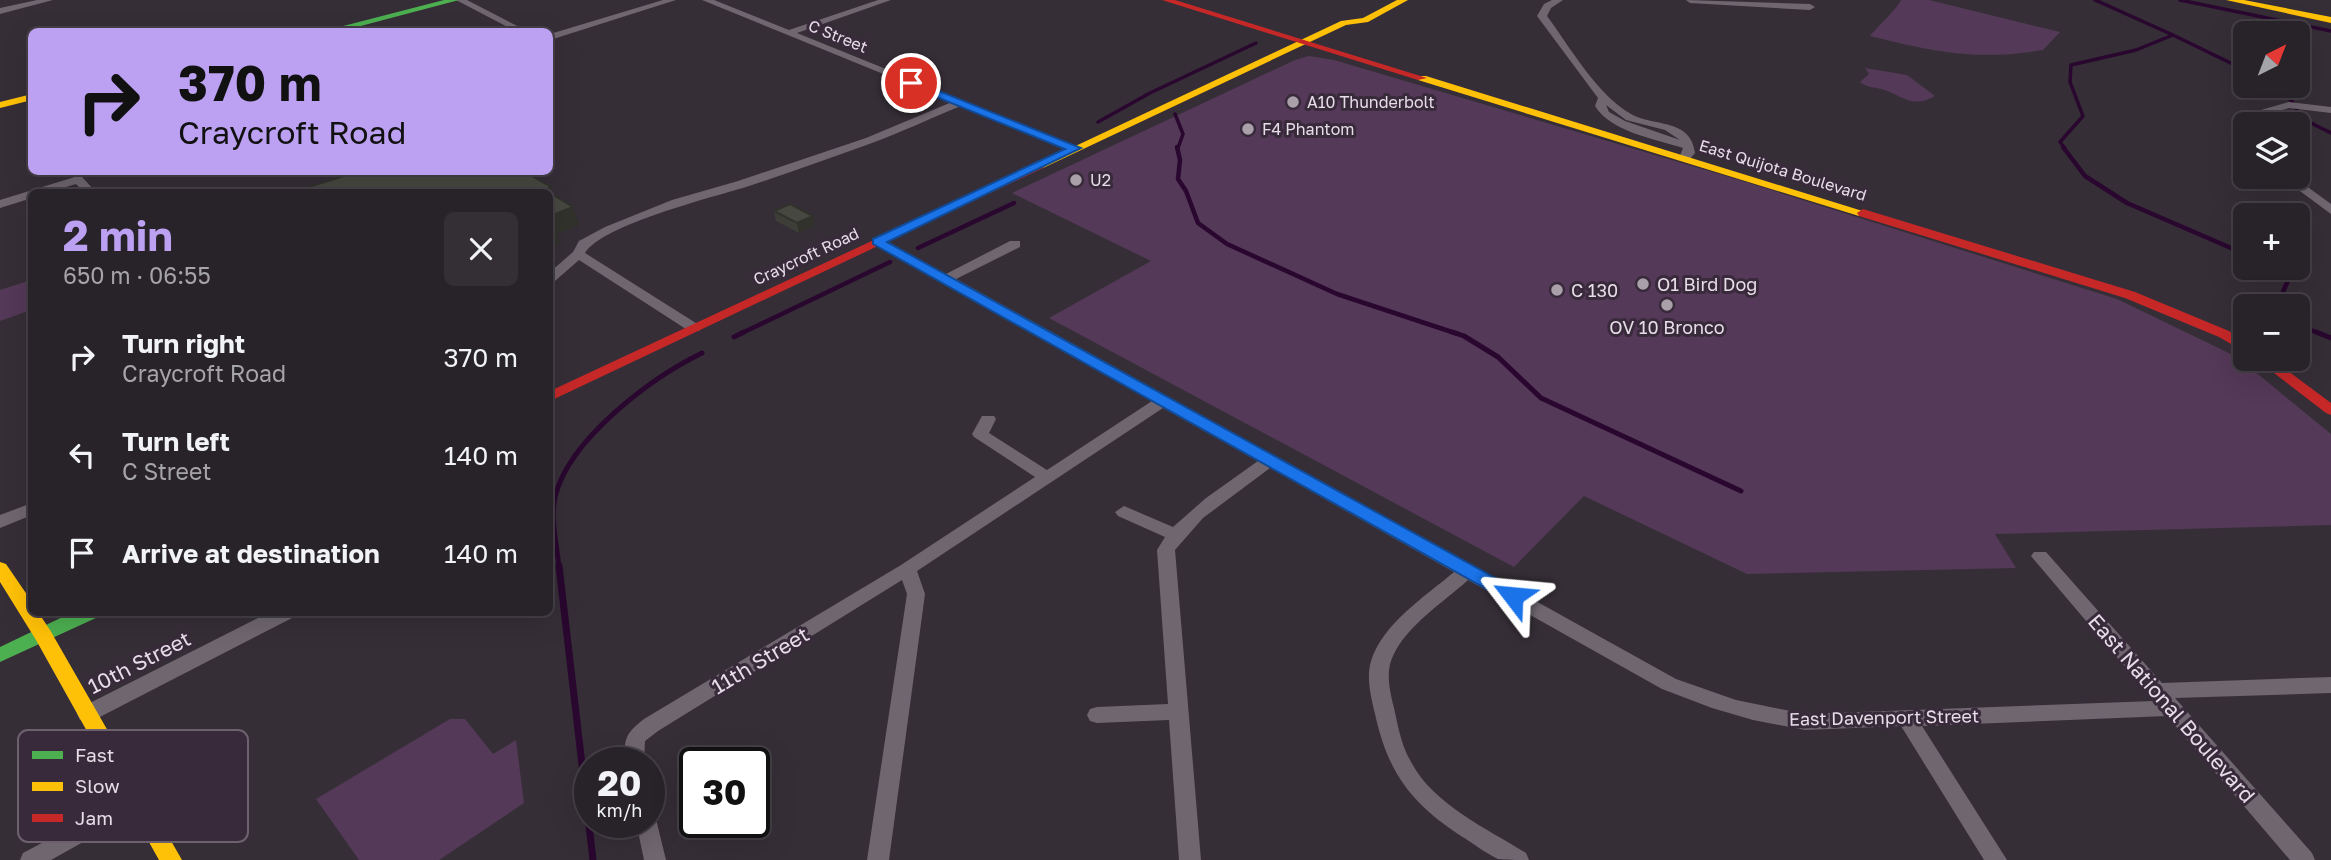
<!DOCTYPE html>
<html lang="en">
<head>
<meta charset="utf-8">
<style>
  :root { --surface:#282229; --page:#342f35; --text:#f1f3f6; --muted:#a5a4a8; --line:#443f46; --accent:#bca0f2 }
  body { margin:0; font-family:"Golos Text",sans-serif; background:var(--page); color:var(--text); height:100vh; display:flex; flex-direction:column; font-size:26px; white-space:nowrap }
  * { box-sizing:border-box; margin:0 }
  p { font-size:23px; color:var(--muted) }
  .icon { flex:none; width:38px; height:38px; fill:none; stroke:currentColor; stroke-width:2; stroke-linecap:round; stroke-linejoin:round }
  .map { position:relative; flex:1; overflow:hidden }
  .sheet { position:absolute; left:28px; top:189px; width:525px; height:427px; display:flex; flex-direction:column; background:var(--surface); border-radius:10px; box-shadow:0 7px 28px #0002,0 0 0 2px var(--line) }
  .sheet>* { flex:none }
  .hud { position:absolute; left:28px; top:28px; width:525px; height:147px; border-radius:10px; box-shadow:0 7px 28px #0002,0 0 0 2px var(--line); background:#bca0f2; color:#111; overflow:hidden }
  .needle { width:46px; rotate:42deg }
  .buttons { position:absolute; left:2233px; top:21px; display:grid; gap:14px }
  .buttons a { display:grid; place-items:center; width:77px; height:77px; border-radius:10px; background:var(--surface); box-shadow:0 7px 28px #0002,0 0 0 2px var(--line); font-size:35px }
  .speed { position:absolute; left:574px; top:747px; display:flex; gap:14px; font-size:35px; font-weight:700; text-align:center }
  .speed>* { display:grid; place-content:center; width:91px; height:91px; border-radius:50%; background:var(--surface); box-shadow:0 7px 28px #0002,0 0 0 2px var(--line); line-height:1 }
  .speed small { font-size:18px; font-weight:400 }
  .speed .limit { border:4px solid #111; border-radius:10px; background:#fff; color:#111 }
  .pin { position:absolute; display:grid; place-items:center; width:60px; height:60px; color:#fff; margin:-30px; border:4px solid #fff; border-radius:50%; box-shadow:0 2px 7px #0007 }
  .me { position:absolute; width:77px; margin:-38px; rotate:299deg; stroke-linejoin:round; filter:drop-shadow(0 0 5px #0008) }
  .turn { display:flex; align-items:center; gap:24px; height:147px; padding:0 35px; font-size:32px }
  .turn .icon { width:91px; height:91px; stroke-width:2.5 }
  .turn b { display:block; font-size:49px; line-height:60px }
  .round { display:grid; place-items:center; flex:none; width:74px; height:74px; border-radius:10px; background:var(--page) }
  .overview { display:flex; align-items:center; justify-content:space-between; height:119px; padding:0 35px }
  h1 { font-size:42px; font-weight:700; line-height:52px; color:var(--accent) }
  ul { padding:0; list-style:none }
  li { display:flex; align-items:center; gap:21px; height:98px; padding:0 35px }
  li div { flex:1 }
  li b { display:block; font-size:26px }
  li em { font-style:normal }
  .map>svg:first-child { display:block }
</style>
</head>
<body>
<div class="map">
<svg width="2331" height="860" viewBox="0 0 2331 860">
  <rect width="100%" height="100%" fill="#362e37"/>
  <path fill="#543958" d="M1901 0H1929L2060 32 2043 50C1976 61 1934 52 1870 36 1878 26 1897 9 1901 0Z
    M1309 56 1334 60 1736 179 2117 299 2237 357 2331 434V525L1995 534 2016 568 1747 574 1584 496 1514 567 1049 318 1151 261 1012 193 1295 60Z
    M1865 68 1907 75 1935 96C1911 110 1901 94 1881 89 1873 87 1866 87 1860 82L1869 74Z
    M31 280V310L0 321V290Z
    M450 719H465L493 754 516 740 524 803 439 860H359L316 799Z"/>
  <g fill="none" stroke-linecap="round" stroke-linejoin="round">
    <path stroke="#29072f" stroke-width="3.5" d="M2180 0 2331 31
      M2173 35 2245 70
      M2269 86 2291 100 2303 119 2331 133
      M1175 114 1183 134 1178 148
      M1098 122 1150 93 1256 43
      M2065 148 2060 142 2083 116 2070 82 2071 65 2136 50 2173 35 2095 0"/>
    <path stroke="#29072f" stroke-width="4.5" d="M1177 147 1180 160 1178 179 1186 191 1198 223 1227 244 1337 294 1458 334
      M2063 147 2085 176 2127 203 2245 254
      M918 248 1014 203
      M2271 268 2289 278 2280 299 2282 306
      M2298 325 2321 334
      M740 334 890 262"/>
    <path stroke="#29072f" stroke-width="5" d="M1452 332 1464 336 1498 357 1541 398 1741 491
      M2316 332 2331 338
      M734 337 744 332
      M559 567C557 546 550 519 555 497 569 439 651 378 702 353"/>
    <path stroke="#29072f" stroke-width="7" d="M559 566 593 860"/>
    <path fill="#6f6670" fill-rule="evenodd" d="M37 0H53L0 14V8Z
      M456 0H467L529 32H517Z
      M663 0H676L550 40V34Z
      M702 0H714L789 30 878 0H891L797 33 1081 148 1071 150 961 106C931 118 902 132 872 143 831 158 788 173 746 187 713 197 602 225 585 253L699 325 701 328 699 331H689L579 260 555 281 550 282V272L573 252 579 241 605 227 672 200 738 181 866 138 952 102Z
      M1552 0H1563L1551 8 1547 16C1570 47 1597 95 1631 114 1654 127 1691 118 1695 153L1689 160 1679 158 1683 148C1655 139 1611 132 1595 106L1598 98 1537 16 1544 4ZM1606 105 1626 120 1665 130 1680 140 1625 121 1609 112Z
      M1686 0 1810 4 1815 7 1810 10 1690 3Z
      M2289 102 2331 107V113L2289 108 2256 118 2254 124H2245V126L2244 124 2247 114Z
      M78 176 82 177 96 192H84L76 184 49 192H32V198L0 208V200Z
      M2281 177H2294L2331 204V214Z
      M878 237 946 274 1010 241H1020V247L956 279 1676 679 1736 700 1805 714 2154 701 2031 556 2034 552H2046L2162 683 2331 677V693L2175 698 2312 853 2315 860H2290L2167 716 1922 726 2007 860H1984L1901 726 1805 730 1753 720 1712 708 1662 689 1468 580C1444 602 1407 625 1393 656 1385 672 1390 692 1394 708 1398 726 1401 744 1410 760 1432 804 1486 828 1526 853L1529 860C1520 860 1506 860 1498 859 1485 853 1473 843 1461 836 1411 803 1388 773 1375 714 1371 697 1366 678 1371 661 1383 623 1426 596 1454 572L1270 468 1203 518 1175 550 1201 860H1179L1169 720 1097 723 1090 721 1087 715 1090 709 1097 707 1168 704 1157 550 1165 537 1118 516 1115 512 1124 506 1173 527 1206 498 1258 461 1163 408 917 571 925 594 889 860H867L907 594 902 580 658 731 645 741 644 763H624C625 738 624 735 644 719L901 565 1035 477 974 437 972 434 982 416H994L996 419 989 433 1047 470 1152 401 873 244 872 241Z
      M32 503V515L0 528V515Z
      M270 612H296L294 617 94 720 87 722 80 720 77 714 80 708Z
      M136 793 144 796 147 802 144 808 51 860H20L23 853Z
      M649 813 655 815 666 860H644L636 822H649Z"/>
    <path fill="#4caf50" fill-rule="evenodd" d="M444 0H459L338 32H320Z
      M73 612H100L98 617 0 662V647Z"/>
    <path fill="#ffc107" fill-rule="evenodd" d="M1397 0H1408L1368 22 1346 25 1043 168H1035L1033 166 1341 21 1363 18Z
      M2226 0H2244L2331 17V23Z
      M1418 76H1426L1869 213 1867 216H1859L1418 80Z
      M32 94V100L0 108V102Z
      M0 562 6 564 32 602V612H38L50 630 182 860H159L36 640 0 582Z"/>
    <path fill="#c62828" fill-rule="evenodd" d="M1162 0H1175L1427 78 1418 80Z
      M1039 163 1045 166 1043 168 550 401V391Z
      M1863 209 2135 292 2229 331 2245 342V352L2219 337 2125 298 1859 216 1857 213Z
      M2256 359H2272L2331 403V415L2326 413Z"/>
  </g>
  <path fill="#3d3e37" d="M774 211 813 216 815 225 799 233 776 221Z"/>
  <path fill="#32322d" d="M551 187 557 206 545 190Z
    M573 207 579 225 557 234 560 244 550 248V216Z
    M813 216 815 225 799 233 797 223Z"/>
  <path fill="#474840" stroke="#32322d" stroke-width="2" d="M356 172H525L551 187 545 190 573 207 550 216V192H293Z
    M790 204 813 216 797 223 774 211Z"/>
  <path fill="#1a73e8" stroke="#114b97" stroke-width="2" d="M907 81H914L1081 148 887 242 1519 591 1522 596 1519 600H1506L873 244V239L1065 149 907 85Z"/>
  <g fill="#a9a0aa" stroke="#392a3b" stroke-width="2.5">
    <circle cx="1293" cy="102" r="7"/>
    <circle cx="1248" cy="129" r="7"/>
    <circle cx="1076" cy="180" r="7"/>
    <circle cx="1643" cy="284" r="7"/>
    <circle cx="1557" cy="290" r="7"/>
    <circle cx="1667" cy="305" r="7"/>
  </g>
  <g text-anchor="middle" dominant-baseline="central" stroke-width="6" stroke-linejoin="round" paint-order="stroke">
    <g font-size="16" fill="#e7dde8" stroke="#392a3b">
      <text transform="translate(838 36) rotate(22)">C Street</text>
      <text transform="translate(1783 170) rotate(17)">East Quijota Boulevard</text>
      <text transform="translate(806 256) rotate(-25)">Craycroft Road</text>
    </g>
    <g font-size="16" fill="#e7dde8" stroke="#392a3b" text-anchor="start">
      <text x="1307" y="102">A10 Thunderbolt</text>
      <text x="1262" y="129">F4 Phantom</text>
      <text x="1090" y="180">U2</text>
    </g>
    <g font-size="18" fill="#e7dde8" stroke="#392a3b" text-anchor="start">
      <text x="1657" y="284">O1 Bird Dog</text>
      <text x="1571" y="290">C 130</text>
      <text x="1667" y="327" text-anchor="middle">OV 10 Bronco</text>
    </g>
    <g font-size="18" fill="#e7dde8" stroke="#392a3b">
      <text transform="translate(1884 717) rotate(-1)">East Davenport Street</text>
    </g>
    <g font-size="21" fill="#e7dde8" stroke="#392a3b">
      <text transform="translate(760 660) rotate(-31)">11th Street</text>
      <text transform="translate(139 662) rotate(-27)">10th Street</text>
      <text transform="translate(2172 708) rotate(49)">East National Boulevard</text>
    </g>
  </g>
  <rect x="18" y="730" width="230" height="112" rx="10" fill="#392a3b" stroke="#6d606f" stroke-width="2"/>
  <rect x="32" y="751" width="31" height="8" fill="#4caf50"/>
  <rect x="32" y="782" width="31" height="9" fill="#ffc107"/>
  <rect x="32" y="814" width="31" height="8" fill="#c62828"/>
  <g font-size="19" fill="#e7dde8">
    <text x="75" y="762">Fast</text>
    <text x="75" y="793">Slow</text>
    <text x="75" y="825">Jam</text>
  </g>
</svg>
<div class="buttons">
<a><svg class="needle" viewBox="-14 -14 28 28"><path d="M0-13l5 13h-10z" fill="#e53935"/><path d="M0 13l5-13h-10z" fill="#a5a4a8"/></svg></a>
<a><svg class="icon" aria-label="layers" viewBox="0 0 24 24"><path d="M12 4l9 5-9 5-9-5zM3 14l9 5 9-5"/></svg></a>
<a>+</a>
<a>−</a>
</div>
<div class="speed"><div>20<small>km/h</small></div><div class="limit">30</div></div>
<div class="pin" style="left:911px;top:83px;background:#d93025"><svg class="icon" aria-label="arrive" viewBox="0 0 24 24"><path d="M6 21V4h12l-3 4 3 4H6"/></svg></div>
<svg class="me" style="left:1513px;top:596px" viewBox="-20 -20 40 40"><path d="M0-17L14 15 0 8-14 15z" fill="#1a73e8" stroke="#fff" stroke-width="4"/></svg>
<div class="hud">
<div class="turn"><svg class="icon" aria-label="right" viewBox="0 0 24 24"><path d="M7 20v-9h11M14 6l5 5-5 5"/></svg><div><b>370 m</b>Craycroft Road</div></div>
</div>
<section class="sheet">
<div class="overview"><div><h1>2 min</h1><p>650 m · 06:55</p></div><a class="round"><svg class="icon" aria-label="close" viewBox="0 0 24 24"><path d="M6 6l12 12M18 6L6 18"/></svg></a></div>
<ul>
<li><svg class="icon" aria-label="right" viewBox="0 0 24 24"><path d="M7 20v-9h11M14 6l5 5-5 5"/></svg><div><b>Turn right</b><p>Craycroft Road</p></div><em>370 m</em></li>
<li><svg class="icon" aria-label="left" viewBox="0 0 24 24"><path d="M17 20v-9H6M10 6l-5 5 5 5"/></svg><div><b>Turn left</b><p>C Street</p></div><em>140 m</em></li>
<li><svg class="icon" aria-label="arrive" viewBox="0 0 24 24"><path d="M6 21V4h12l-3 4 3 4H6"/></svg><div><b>Arrive at destination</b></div><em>140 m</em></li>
</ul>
</section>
</div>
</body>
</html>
